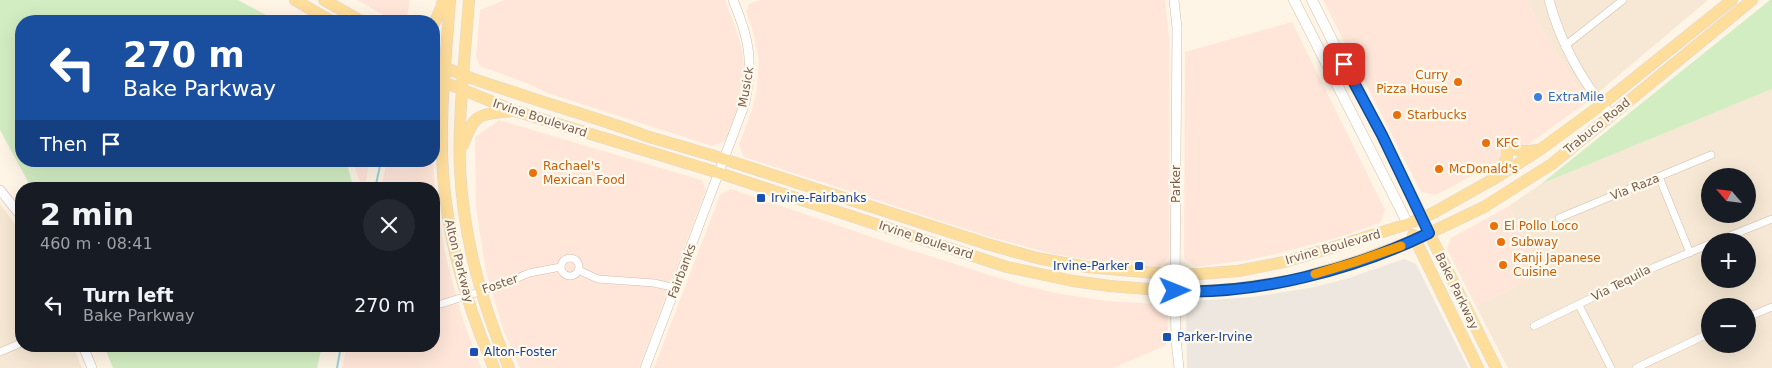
<!DOCTYPE html>
<html lang="en">
<head>
<meta charset="utf-8">
<style>
  :root { --surface:#171b24; --page:#242831; --text:#f1f3f6; --muted:#9ea1a6 }
  body { margin:0; font-family:"DejaVu Sans",sans-serif; background:var(--page); color:var(--text); height:100vh; display:flex; flex-direction:column; font-size:19px; white-space:nowrap }
  * { box-sizing:border-box; margin:0 }
  p { font-size:16px; color:var(--muted) }
  .icon { flex:none; width:28px; height:28px; fill:none; stroke:currentColor; stroke-width:2; stroke-linecap:round; stroke-linejoin:round }
  .map { position:relative; flex:1; overflow:hidden }
  .details { position:absolute; left:15px; top:182px; width:425px; height:170px; display:flex; flex-direction:column; background:var(--surface); border-radius:20px; box-shadow:0 5px 20px #0002 }
  .details>* { flex:none }
  .top-card { position:absolute; left:15px; top:15px; width:425px; height:152px; border-radius:20px; box-shadow:0 5px 20px #0002; background:#1a4fa0; color:#fff; overflow:hidden }
  .needle { width:32px; rotate:298deg }
  .buttons { position:absolute; left:1701px; top:168px; display:grid; gap:10px }
  .buttons a { display:grid; place-items:center; width:55px; height:55px; border-radius:50%; background:var(--surface); box-shadow:0 5px 20px #0002; font-size:25px }
  .pin { position:absolute; display:grid; place-items:center; width:42px; height:42px; color:#fff; margin:-21px; border-radius:10px; box-shadow:0 2px 8px #0006 }
  .me { position:absolute; width:55px; margin:-28px; rotate:89deg; stroke-linejoin:round; filter:drop-shadow(0 0 4px #0008) }
  .turn { display:flex; align-items:center; gap:18px; height:105px; padding:0 25px; font-size:22px }
  .turn .icon { width:65px; height:65px; stroke-width:2.5 }
  .turn b { display:block; font-size:35px; line-height:42px }
  .then { display:flex; align-items:center; height:48px; padding:0 25px; background:#0003; gap:10px; font-size:19px }
  .round { display:grid; place-items:center; flex:none; width:52px; height:52px; border-radius:26px; background:var(--page) }
  .overview { display:flex; align-items:center; justify-content:space-between; height:85px; padding:0 25px }
  h1 { font-size:30px; font-weight:700; line-height:38px }
  ul { padding:0; list-style:none }
  li { display:flex; align-items:center; gap:15px; height:75px; padding:0 25px }
  li div { flex:1 }
  li b { display:block; font-size:19px }
  li em { font-style:normal }
  .map>svg:first-child { display:block }
</style>
</head>
<body>
<div class="map">
<svg width="1772" height="368" viewBox="0 0 1772 368">
  <rect width="100%" height="100%" fill="#fef5e6"/>
  <path fill="#f6e8d4" fill-rule="evenodd" d="M1527 0H1708L1587 102 1541 28Z
    M1772 89V368H1508L1476 306 1543 272 1509 206 1541 184ZM1710 176H1748V214H1710ZM1710 241H1748V279H1710ZM1710 306H1748V344H1710Z
    M0 204 21 232V346H73L82 368H0Z"/>
  <path fill="#ffe6d9" d="M357 0H410L406 21H394Z
    M504 0H725L738 35 743 54 744 80 739 104 725 141 712 146 547 93 529 84 480 66 476 57 480 10Z
    M760 0H1165L1169 37V257L1159 267 1112 264 1053 254 990 237 744 157 739 145 752 110 757 89 759 60 752 28 746 12 749 4Z
    M1323 0H1527L1541 28 1587 102 1526 146 1502 155 1498 161 1466 179 1436 195 1421 192Z
    M1292 22 1385 210 1380 223 1343 236 1276 254 1247 260 1196 267 1184 258 1185 52Z
    M499 120 701 180 706 190 639 368H520L504 332 486 272 476 208 475 137Z
    M352 161H369L365 189H363Z
    M387 161H433L435 187 444 249 462 317 481 368H342L347 346H434V189H381Z
    M731 189 898 246 1021 285 1061 294 1107 301 1158 304 1168 313 1167 345 1113 368H654L720 195Z
    M1509 206 1543 273 1476 306 1447 249 1451 238Z"/>
  <path fill="#eee7e0" d="M1404 259 1416 264 1468 368H1187L1186 310 1194 301 1253 297 1315 287 1349 278Z"/>
  <path fill="#d3edc3" d="M0 0H238L277 21H21V161H346L354 189H32L0 130Z
    M1770 0H1772V89L1541 184Z
    M104 346H322L317 368H113Z"/>
  <g fill="none" stroke-linecap="round" stroke-linejoin="round">
    <path stroke="#9ed0dc" stroke-width="2" d="M375 189 381 161
      M337 368 341 346"/>
    <defs>
      <path id="minor" d="M1566 45 1623 0
        M1659 177 1690 253
        M1559 218 1711 155
        M1717 241 1772 219
        M561 267a9 9 0 1 1 18 0a9 9 0 1 1-18 0Z
        M578 270 598 279 654 283 676 288
        M441 304 504 284 529 273 561 267
        M1579 305 1611 368
        M1748 317 1772 307
        M1534 326 1655 267 1710 244
        M0 352 21 343
        M1636 368 1710 333"/>
      <path id="tertiary" d="M1174 0 1177 28 1175 291 1176 340 1179 368
        M1549 0C1560 41 1582 83 1611 115
        M0 190 21 216
        M83 346 92 368
        M645 368 745 103C753 61 750 40 733 0"/>
      <path id="secondary" d="M1294 0 1408 224
        M1312 0 1352 80 1382 135 1423 218"/>
      <path id="primary" d="M295 0 331 21
        M324 0 361 21
        M450 0C446 58 439 117 443 174 448 241 467 307 494 368
        M469 0C465 57 458 114 460 170 464 241 482 304 509 368
        M434 24 441 8 443 0
        M434 62C455 73 478 81 501 88 549 105 599 118 646 136L711 155 987 244 1037 258 1087 267 1167 274 1185 275 1238 271 1284 262 1321 251 1408 224 1433 213 1497 177 1541 149 1601 105 1732 0
        M434 78 515 111 719 173 1007 267 1073 281 1110 286 1186 292 1234 289 1294 280 1355 262 1415 240 1484 207 1552 164 1752 0
        M1508 144C1518 153 1524 152 1537 150
        M463 145C475 113 477 115 511 111
        M1497 177 1507 157 1508 144
        M1426 227 1496 368
        M1413 235 1478 368"/>
    </defs>
    <use href="#minor" stroke="#d1bdab" stroke-width="8"/>
    <use href="#tertiary" stroke="#d1bdab" stroke-width="10"/>
    <use href="#secondary" stroke="#d7c0aa" stroke-width="11"/>
    <use href="#primary" stroke="#dcd5cf" stroke-width="12"/>
    <use href="#minor" stroke="#fff" stroke-width="7"/>
    <use href="#tertiary" stroke="#fff" stroke-width="9"/>
    <use href="#secondary" stroke="#fff" stroke-width="10"/>
    <use href="#primary" stroke="#ffde9c" stroke-width="11"/>
  </g>
  <g fill="none" stroke-linecap="round" stroke-linejoin="round">
    <defs>
      <path id="route" d="M1175 291C1257 295 1356 269 1429 233L1382 135 1344 64"/>
    </defs>
    <use href="#route" stroke="#114b97" stroke-width="12"/>
    <use href="#route" stroke="#1a73e8" stroke-width="9"/>
    <path stroke="#f59e0b" stroke-width="9" d="M1315 274 1355 262 1401 246"/>
  </g>
  <g fill="#e8710a" stroke="#fff9ee" stroke-width="2">
    <circle cx="1458" cy="82" r="5"/>
    <circle cx="1397" cy="115" r="5"/>
    <circle cx="1486" cy="143" r="5"/>
    <circle cx="1439" cy="169" r="5"/>
    <circle cx="533" cy="173" r="5"/>
    <circle cx="1494" cy="226" r="5"/>
    <circle cx="1501" cy="242" r="5"/>
    <circle cx="1503" cy="265" r="5"/>
  </g>
  <circle fill="#3f7fe0" stroke="#fff9ee" stroke-width="2" cx="1538" cy="97" r="5"/>
  <g fill="#1a4fb4" stroke="#fff9ee" stroke-width="2">
    <rect x="756" y="193" width="10" height="10" rx="2.5"/>
    <rect x="1134" y="261" width="10" height="10" rx="2.5"/>
    <rect x="1162" y="332" width="10" height="10" rx="2.5"/>
    <rect x="469" y="347" width="10" height="10" rx="2.5"/>
  </g>
  <g text-anchor="middle" dominant-baseline="central" stroke-width="4.5" stroke-linejoin="round" paint-order="stroke">
    <g font-size="12" fill="#c56008" stroke="#fff9ee" text-anchor="start">
      <text x="1448" y="75" text-anchor="end">Curry<tspan x="1448" dy="14">Pizza House</tspan></text>
      <text x="1407" y="115">Starbucks</text>
      <text x="1496" y="143">KFC</text>
      <text x="543" y="166">Rachael's<tspan x="543" dy="14">Mexican Food</tspan></text>
      <text x="1449" y="169">McDonald's</text>
      <text x="1504" y="226">El Pollo Loco</text>
      <text x="1511" y="242">Subway</text>
      <text x="1513" y="258">Kanji Japanese<tspan x="1513" dy="14">Cuisine</tspan></text>
    </g>
    <g font-size="12" fill="#7a5c48" stroke="#fff9ee">
      <text transform="translate(746 87) rotate(-80)">Musick</text>
      <text transform="translate(540 118) rotate(18)">Irvine Boulevard</text>
      <text transform="translate(1597 126) rotate(-39)">Trabuco Road</text>
      <text transform="translate(1176 184) rotate(-90)">Parker</text>
      <text transform="translate(1635 187) rotate(-22)">Via Raza</text>
      <text transform="translate(926 240) rotate(18)">Irvine Boulevard</text>
      <text transform="translate(1333 247) rotate(-16)">Irvine Boulevard</text>
      <text transform="translate(459 261) rotate(76)">Alton Parkway</text>
      <text transform="translate(682 271) rotate(-69)">Fairbanks</text>
      <text transform="translate(1621 283) rotate(-27)">Via Tequila</text>
      <text transform="translate(500 284) rotate(-19)">Foster</text>
      <text transform="translate(1457 291) rotate(64)">Bake Parkway</text>
    </g>
    <g font-size="12" fill="#366cbe" stroke="#fff9ee" text-anchor="start">
      <text x="1548" y="97">ExtraMile</text>
    </g>
    <g font-size="12" fill="#164399" stroke="#fff9ee" text-anchor="start">
      <text x="771" y="198">Irvine-Fairbanks</text>
      <text x="1129" y="266" text-anchor="end">Irvine-Parker</text>
      <text x="1177" y="337">Parker-Irvine</text>
      <text x="484" y="352">Alton-Foster</text>
    </g>
  </g>
</svg>
<div class="buttons">
<a><svg class="needle" viewBox="-14 -14 28 28"><path d="M0-13l5 13h-10z" fill="#e53935"/><path d="M0 13l5-13h-10z" fill="#9ea1a6"/></svg></a>
<a>+</a>
<a>−</a>
</div>
<div class="pin" style="left:1344px;top:64px;background:#d93025"><svg class="icon" aria-label="arrive" viewBox="0 0 24 24"><path d="M6 21V4h12l-3 4 3 4H6"/></svg></div>
<svg class="me" style="left:1175px;top:291px" viewBox="-20 -20 40 40"><circle r="19" fill="#fff"/><path d="M0-13L10 11 0 6-10 11z" fill="#1a73e8"/></svg>
<div class="top-card">
<div class="turn"><svg class="icon" aria-label="left" viewBox="0 0 24 24"><path d="M17 20v-9H6M10 6l-5 5 5 5"/></svg><div><b>270 m</b>Bake Parkway</div></div>
<div class="then">Then<svg class="icon" aria-label="arrive" viewBox="0 0 24 24"><path d="M6 21V4h12l-3 4 3 4H6"/></svg></div>
</div>
<section class="details">
<div class="overview"><div><h1>2 min</h1><p>460 m · 08:41</p></div><a class="round"><svg class="icon" aria-label="close" viewBox="0 0 24 24"><path d="M6 6l12 12M18 6L6 18"/></svg></a></div>
<ul>
<li><svg class="icon" aria-label="left" viewBox="0 0 24 24"><path d="M17 20v-9H6M10 6l-5 5 5 5"/></svg><div><b>Turn left</b><p>Bake Parkway</p></div><em>270 m</em></li>
</ul>
</section>
</div>
</body>
</html>
